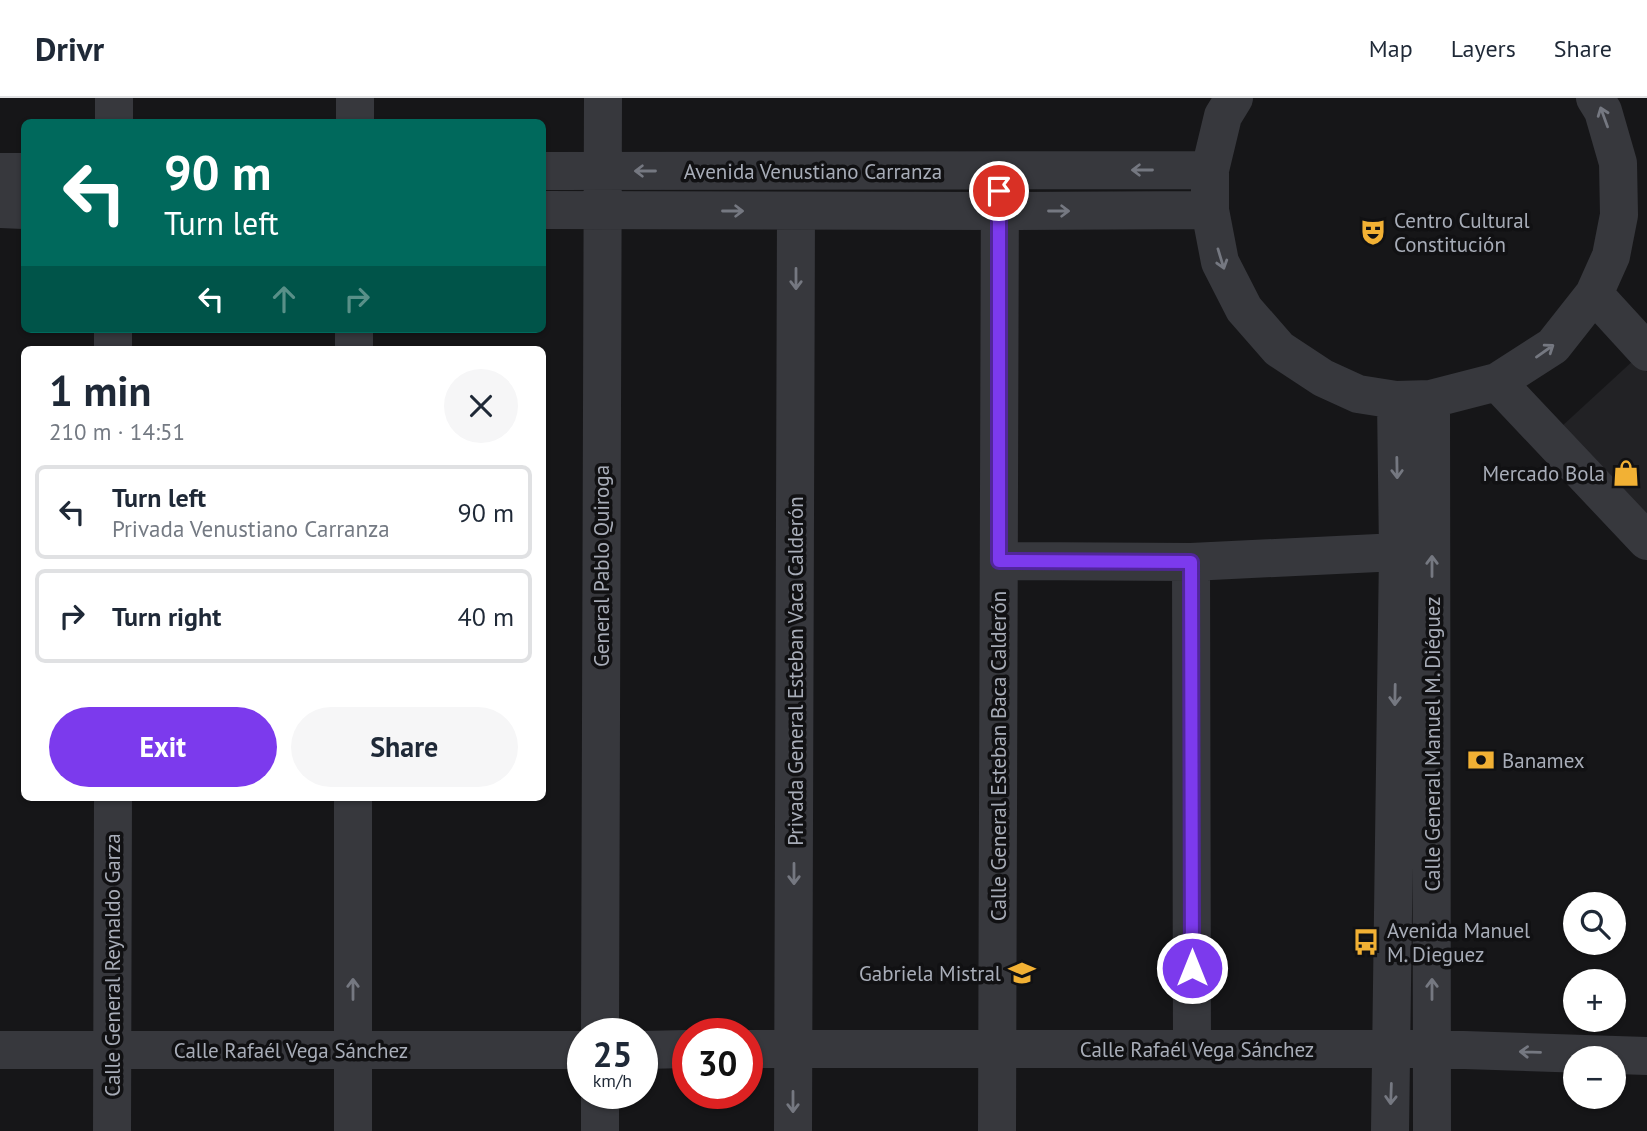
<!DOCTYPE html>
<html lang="en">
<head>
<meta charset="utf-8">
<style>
  :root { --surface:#fff; --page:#f6f6f7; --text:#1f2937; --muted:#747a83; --line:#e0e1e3; --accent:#7c3aed }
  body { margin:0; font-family:"PT Sans",sans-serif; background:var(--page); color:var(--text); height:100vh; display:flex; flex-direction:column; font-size:26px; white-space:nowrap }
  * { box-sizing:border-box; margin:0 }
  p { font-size:23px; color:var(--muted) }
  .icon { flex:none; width:38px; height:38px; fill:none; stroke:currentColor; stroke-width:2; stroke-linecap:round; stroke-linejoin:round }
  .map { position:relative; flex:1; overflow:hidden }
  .panel { position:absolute; left:21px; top:248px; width:525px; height:455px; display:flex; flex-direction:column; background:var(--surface); border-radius:10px; box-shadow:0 2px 5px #0004 }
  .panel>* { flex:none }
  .banner { position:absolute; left:21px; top:21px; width:525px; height:214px; border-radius:10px; box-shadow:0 2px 5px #0004; background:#00695c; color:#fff; overflow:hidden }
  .buttons { position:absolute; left:1563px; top:794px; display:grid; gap:14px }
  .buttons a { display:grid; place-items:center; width:63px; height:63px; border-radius:50%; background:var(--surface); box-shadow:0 2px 5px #0004; font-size:35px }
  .speed { position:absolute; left:567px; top:920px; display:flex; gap:14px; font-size:35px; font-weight:700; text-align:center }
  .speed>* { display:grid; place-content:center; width:91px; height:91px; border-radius:50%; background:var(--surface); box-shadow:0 2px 5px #0004; line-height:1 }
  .speed small { font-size:18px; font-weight:400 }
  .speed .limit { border:10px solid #d22; background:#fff; color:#111 }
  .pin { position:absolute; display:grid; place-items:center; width:60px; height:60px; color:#fff; margin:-30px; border:4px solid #fff; border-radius:50%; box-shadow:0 2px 7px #0007 }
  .me { position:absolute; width:77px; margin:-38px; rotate:0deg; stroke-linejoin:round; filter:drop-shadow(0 0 5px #0008) }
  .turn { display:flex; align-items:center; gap:24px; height:147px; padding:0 28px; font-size:32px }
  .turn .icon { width:91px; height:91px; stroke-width:2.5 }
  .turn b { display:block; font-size:49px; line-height:60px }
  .lanes { display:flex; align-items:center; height:66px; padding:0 28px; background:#0003; justify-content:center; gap:35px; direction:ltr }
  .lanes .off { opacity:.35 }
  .round { display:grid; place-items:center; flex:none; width:74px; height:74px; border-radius:37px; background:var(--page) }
  .head { display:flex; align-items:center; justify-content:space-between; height:119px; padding:0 28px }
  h1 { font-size:42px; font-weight:700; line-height:52px }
  .cta { display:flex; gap:14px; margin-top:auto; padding:14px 28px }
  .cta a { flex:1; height:80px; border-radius:42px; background:var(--accent); color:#fff; font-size:28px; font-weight:700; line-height:80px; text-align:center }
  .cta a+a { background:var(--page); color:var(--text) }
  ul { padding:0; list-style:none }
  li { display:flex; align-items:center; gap:21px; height:94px; margin:0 14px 10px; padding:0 14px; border:4px solid var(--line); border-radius:10px }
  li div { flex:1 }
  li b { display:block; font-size:26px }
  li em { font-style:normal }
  header { display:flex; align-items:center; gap:42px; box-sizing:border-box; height:98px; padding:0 35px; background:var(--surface); border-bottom:2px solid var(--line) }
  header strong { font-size:33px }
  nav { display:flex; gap:38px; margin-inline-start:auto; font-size:24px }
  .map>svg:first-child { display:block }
</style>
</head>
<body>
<header>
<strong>Drivr</strong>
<nav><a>Map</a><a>Layers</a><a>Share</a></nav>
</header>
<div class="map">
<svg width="1647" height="1033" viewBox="0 0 1647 1033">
  <rect width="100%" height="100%" fill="#161618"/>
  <path fill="#222225" d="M1635 261 1647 274V421L1561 329Z"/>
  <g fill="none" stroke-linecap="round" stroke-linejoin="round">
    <path stroke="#37383d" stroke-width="38" d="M1234 0 1223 18 1210 72V112L1220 164 1244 211 1279 251 1323 280 1358 296 1396 302 1431 301 1497 284 1553 248 1594 196 1611 158 1619 117 1618 65 1603 13 1595 0
      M114 24V0
      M355 24V0
      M542 73 1210 72
      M0 74H24
      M0 111 24 112
      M542 112 999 113 1210 112
      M1594 196 1647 254
      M113 252V231
      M354 252V231
      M1497 284 1647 443
      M1431 301 1432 1033
      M999 463 1191 464 1398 454
      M1191 464 1192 951
      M600 936 603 0
      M747 951H1433L1647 958
      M0 952H583
      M642 952 688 951
      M112 1033 113 700
      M353 1033V700
      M600 1033V996
      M793 1033 796 113
      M997 1033 1000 73
      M1390 1033 1398 454 1396 302"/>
  </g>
  <defs><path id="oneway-shaft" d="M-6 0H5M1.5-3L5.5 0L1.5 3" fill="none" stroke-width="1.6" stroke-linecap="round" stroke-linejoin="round" transform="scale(1.75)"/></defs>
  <g stroke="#757881">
    <use href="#oneway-shaft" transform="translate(1604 19) rotate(-110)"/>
    <use href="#oneway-shaft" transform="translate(1142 72) rotate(180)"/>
    <use href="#oneway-shaft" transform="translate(645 73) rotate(180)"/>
    <use href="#oneway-shaft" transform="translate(733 113)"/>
    <use href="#oneway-shaft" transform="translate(1059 113)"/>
    <use href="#oneway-shaft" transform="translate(1221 161) rotate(73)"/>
    <use href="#oneway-shaft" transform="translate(796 181) rotate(90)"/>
    <use href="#oneway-shaft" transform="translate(1545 253) rotate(-35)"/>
    <use href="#oneway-shaft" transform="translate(1397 370) rotate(89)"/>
    <use href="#oneway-shaft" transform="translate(1432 468) rotate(-90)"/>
    <use href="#oneway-shaft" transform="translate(1395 597) rotate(91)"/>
    <use href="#oneway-shaft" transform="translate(794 776) rotate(90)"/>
    <use href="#oneway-shaft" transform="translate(353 891) rotate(-90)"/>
    <use href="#oneway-shaft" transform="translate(1432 891) rotate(-90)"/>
    <use href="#oneway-shaft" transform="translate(1530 954) rotate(-178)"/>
    <use href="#oneway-shaft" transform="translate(1391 996) rotate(92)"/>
    <use href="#oneway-shaft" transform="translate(793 1004) rotate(90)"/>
  </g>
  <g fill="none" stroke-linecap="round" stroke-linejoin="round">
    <defs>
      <path id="route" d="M999 93V463L1191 464 1192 870"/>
    </defs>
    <use href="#route" stroke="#51269a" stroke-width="18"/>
    <use href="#route" stroke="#7c3aed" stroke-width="12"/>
  </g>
  <defs>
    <symbol id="theatre-bare" viewBox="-9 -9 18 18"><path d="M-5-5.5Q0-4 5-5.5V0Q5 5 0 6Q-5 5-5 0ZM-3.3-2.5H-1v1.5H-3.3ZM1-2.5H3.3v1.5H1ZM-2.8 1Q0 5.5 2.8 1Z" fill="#f2b134" stroke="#111113" stroke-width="2.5" paint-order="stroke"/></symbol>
    <symbol id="shop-bare" viewBox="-9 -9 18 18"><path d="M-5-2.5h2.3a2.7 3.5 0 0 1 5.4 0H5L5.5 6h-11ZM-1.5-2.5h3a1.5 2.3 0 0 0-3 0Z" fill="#f2b134" stroke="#111113" stroke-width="2.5" paint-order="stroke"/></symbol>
    <symbol id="bank-bare" viewBox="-9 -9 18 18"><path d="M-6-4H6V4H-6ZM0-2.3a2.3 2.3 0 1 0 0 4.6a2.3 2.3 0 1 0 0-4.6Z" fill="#f2b134" stroke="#111113" stroke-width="2.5" paint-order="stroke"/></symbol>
    <symbol id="bus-bare" viewBox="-9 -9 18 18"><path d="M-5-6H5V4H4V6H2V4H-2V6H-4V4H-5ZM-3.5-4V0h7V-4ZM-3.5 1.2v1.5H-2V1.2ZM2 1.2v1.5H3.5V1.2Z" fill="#f2b134" stroke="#111113" stroke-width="2.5" paint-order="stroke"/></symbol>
    <symbol id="school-bare" viewBox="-9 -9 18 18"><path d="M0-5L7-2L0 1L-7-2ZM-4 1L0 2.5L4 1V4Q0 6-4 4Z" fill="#f2b134" stroke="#111113" stroke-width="2.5" paint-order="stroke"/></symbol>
  </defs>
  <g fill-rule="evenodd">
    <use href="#theatre-bare" x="1354" y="115" width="38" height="38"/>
    <use href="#shop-bare" x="1607" y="356" width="38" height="38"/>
    <use href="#bank-bare" x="1462" y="643" width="38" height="38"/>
    <use href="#bus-bare" x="1347" y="825" width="38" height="38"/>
    <use href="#school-bare" x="1003" y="856" width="38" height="38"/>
  </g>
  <g text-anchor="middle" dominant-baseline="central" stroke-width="7" stroke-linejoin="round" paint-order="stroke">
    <g font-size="21" fill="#a8adb8" stroke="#111113">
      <text x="813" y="73">Avenida Venustiano Carranza</text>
      <text transform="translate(601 468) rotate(-90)">General Pablo Quiroga</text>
      <text transform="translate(795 573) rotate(-90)">Privada General Esteban Vaca Calderón</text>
      <text transform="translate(1432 646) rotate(-90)">Calle General Manuel M. Diéguez</text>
      <text transform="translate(998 658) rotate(-90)">Calle General Esteban Baca Calderón</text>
      <text transform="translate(112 867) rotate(-90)">Calle General Reynaldo Garza</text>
      <text x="1197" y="951">Calle Rafaél Vega Sánchez</text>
      <text x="291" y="952">Calle Rafaél Vega Sánchez</text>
    </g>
    <g font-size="21" fill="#a8adb8" stroke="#111113" text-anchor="start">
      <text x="1394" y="122">Centro Cultural<tspan x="1394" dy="24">Constitución</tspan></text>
      <text x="1605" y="375" text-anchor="end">Mercado Bola</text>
      <text x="1502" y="662">Banamex</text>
      <text x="1387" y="832">Avenida Manuel<tspan x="1387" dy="24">M. Dieguez</tspan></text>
      <text x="1001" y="875" text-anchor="end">Gabriela Mistral</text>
    </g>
  </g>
</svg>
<div class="buttons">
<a><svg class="icon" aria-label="search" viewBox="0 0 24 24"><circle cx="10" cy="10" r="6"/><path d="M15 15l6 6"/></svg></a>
<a>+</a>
<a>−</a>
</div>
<div class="speed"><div>25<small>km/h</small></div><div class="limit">30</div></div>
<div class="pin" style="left:999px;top:93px;background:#d93025"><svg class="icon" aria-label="arrive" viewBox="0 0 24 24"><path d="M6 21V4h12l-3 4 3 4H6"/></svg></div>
<svg class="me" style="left:1192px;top:870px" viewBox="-20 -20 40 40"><circle r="17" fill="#7c3aed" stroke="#fff" stroke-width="3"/><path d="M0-11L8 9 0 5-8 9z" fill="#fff"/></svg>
<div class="banner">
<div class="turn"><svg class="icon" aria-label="left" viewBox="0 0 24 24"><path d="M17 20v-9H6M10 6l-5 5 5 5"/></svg><div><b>90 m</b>Turn left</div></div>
<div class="lanes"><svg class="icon" aria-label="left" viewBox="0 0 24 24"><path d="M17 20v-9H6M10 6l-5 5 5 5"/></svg><svg class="icon off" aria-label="ahead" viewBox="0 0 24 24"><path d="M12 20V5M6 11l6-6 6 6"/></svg><svg class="icon off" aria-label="right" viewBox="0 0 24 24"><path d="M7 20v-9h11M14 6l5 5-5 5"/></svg></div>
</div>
<section class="panel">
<div class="head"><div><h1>1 min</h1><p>210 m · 14:51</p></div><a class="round"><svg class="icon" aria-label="close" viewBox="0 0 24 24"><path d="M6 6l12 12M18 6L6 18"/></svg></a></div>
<ul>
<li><svg class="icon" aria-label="left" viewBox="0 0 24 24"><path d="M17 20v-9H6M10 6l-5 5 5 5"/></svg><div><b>Turn left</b><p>Privada Venustiano Carranza</p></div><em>90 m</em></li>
<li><svg class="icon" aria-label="right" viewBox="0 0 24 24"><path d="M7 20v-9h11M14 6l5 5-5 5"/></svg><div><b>Turn right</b></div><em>40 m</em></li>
</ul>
<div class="cta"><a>Exit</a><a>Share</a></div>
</section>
</div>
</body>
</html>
